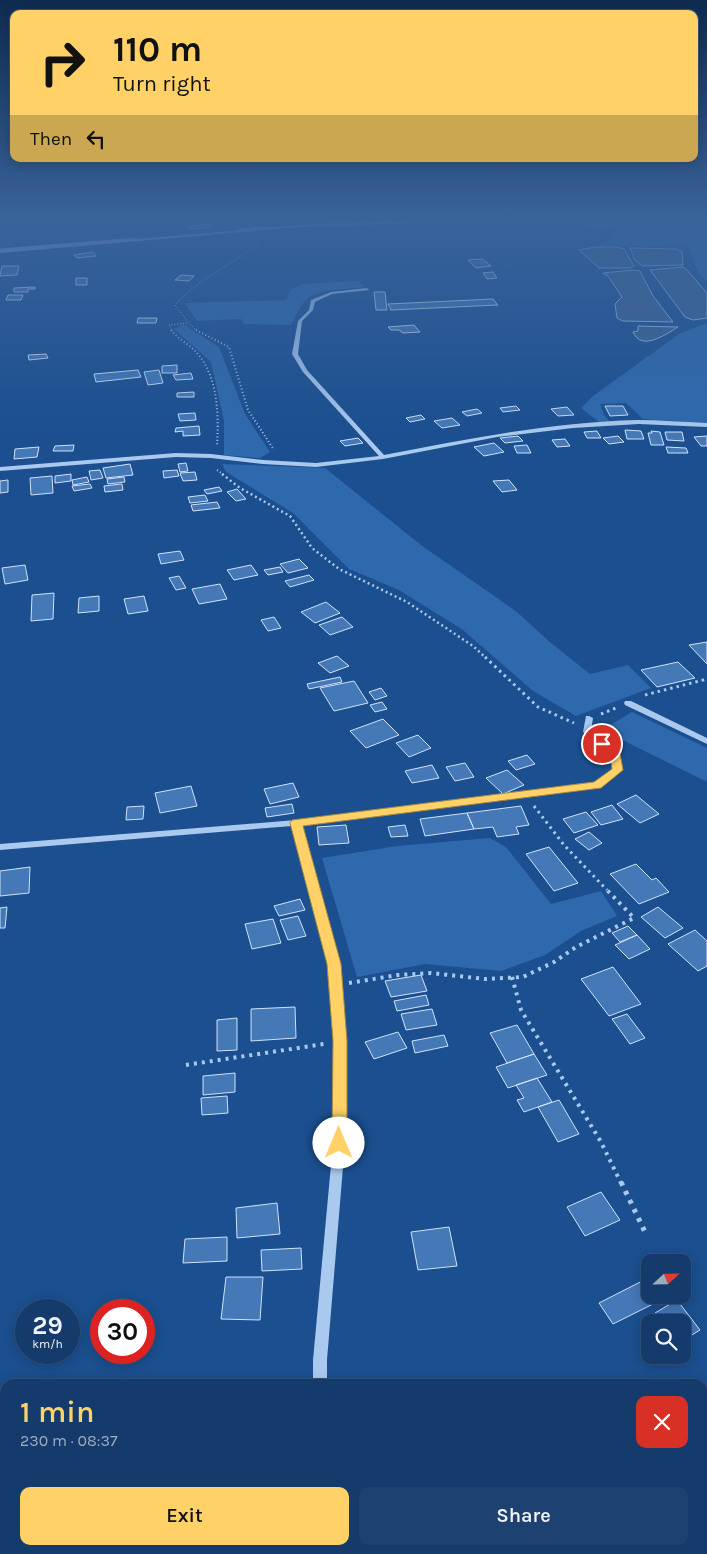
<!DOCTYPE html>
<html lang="en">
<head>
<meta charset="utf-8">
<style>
  :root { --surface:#143b6b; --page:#1d4271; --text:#f1f3f6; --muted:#9dadc1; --line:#33557e; --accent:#ffd166 }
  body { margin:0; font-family:Karla,sans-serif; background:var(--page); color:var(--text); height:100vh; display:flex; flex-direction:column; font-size:19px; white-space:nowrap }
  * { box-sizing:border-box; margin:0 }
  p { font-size:16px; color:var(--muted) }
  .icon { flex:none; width:28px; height:28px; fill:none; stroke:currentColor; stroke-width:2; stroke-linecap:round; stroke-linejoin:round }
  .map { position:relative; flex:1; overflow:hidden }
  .drawer { position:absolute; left:0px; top:1379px; width:708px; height:176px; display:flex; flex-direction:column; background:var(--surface); border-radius:15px 15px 0 0; box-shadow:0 2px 12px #0003,0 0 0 1px var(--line) }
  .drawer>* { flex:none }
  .banner { position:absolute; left:10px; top:10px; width:688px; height:152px; border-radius:10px; box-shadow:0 2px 12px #0003,0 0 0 1px var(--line); background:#ffd166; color:#111; overflow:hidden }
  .needle { width:32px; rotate:68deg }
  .controls { position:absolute; left:641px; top:1254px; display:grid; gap:10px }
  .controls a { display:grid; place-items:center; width:50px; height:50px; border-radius:10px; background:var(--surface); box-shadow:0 2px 12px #0003,0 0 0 1px var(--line); font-size:25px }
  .speed { position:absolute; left:15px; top:1299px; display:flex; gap:10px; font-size:25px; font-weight:700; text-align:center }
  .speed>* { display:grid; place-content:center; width:65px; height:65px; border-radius:50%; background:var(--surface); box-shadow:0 2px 12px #0003,0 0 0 1px var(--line); line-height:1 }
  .speed small { font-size:12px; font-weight:400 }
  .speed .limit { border:8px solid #d22; background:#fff; color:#111 }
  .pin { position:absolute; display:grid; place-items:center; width:42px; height:42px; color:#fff; margin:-21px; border:2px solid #fff; border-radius:50%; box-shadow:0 1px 5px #0007 }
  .me { position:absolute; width:55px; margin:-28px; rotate:0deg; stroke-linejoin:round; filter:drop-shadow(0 0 4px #0008) }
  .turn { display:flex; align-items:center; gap:18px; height:105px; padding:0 20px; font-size:22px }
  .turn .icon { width:65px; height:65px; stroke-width:2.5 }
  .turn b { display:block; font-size:35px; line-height:42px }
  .then { display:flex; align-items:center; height:48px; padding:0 20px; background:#0003; gap:10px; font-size:19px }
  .round { display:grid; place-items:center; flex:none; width:52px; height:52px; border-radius:10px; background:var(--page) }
  .head { display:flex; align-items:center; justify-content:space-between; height:85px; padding:0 20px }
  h1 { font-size:30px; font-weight:600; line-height:38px; color:var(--accent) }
  .button { display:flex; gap:10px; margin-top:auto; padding:10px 20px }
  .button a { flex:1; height:58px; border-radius:10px; background:var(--accent); color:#111; font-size:20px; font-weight:600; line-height:58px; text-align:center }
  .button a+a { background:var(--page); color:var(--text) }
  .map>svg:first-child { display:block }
</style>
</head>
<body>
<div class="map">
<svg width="707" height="1554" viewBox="0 0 707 1554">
  <rect width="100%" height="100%" fill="#1b4f8f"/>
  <path fill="#2e69ad" d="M338 216H415L418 217 401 221 343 224Z
    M592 216H707V282L698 272 689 247 601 245 618 228 576 224Z
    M358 281 365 287C348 289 326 289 311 296 301 301 296 316 291 325L244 324 241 319 197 321 185 303 286 300 291 289 302 284Z
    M707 323V423L643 419 626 403 600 404 604 415 609 421 599 422 581 408 593 396 679 334Z
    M183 324 219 347 245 414 270 452 260 458 224 455V421L211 362 174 329Z
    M222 464 325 468 421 545 517 612 551 643 590 674 628 665 651 688 576 716 533 691 463 630 399 590 349 569 293 513 226 472Z
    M632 712 707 748V782L602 730Z
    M490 838 506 847 551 904 601 891 617 916 581 931 545 955 501 971 425 964 357 977 322 858 397 846Z"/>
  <path fill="#3c6290" stroke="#9cc4f0" d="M595 247H617L624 249 634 266 630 268H599L579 250Z
    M630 248 677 249 682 252 683 265 642 266 635 260Z
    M683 267 687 270 707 293V318L693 320 685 317 650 270Z
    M633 270 640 271 653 296 673 322 623 321 617 318 615 304 622 297 608 276 603 273Z
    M638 326 678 327C666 334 642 352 633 332L638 331Z"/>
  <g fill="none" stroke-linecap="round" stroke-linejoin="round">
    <path stroke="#9cc4f0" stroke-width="3" d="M240 230 264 228
      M0 250 136 239"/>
  </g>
  <path fill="#4478b7" stroke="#cfe3fa" d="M210 224 213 227 190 229 188 226Z
    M93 252 96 256 77 258 74 255Z
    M482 259 491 266 476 268 468 260Z
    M2 266H19L17 275 0 276Z
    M493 272 497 278 487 279 483 273Z
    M181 275 194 276 189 281 175 280Z
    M76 278H87V285H76Z
    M35 287V289H28V292H14V288Z
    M374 292H385L387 310H376Z
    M8 295H23L21 300H6Z
    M493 299 498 305 391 310 388 304Z
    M138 318H157L156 323H137Z
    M414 325 420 332 403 333 399 330H391L388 327Z
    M46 354 48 358 29 360 28 355Z
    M177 365V373H162V366Z
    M138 370 141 377 96 382 94 374Z
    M159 370 163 383 148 385 144 372Z
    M191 373 193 379 176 380 173 375Z
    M194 392V397H177V393Z
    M516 406 520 410 503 412 500 408Z
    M605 406H623L628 415 610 416Z
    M567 407 574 415 558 416 551 409Z
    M477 409 482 413 467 416 462 412Z
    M195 413 196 420 180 421 178 414Z
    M421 415 425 419 410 422 406 418Z
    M452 418 460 425 442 428 434 421Z
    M199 426 200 435 183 436V431L175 432 176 428Z
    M625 430 641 431 644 439H627Z
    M597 431 601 438H587L584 432Z
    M651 431 660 432 664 445H651L648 433H652Z
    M665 432H682L684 441 667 440Z
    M518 436 523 441 505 443 500 438Z
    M618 436 624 442 609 444 603 438Z
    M707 436V446H701L694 437Z
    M358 438 363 443 345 446 340 441Z
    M565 439 570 446 557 447 552 440Z
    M494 443 504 452 484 456 474 447Z
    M74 445 73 451H53L55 446Z
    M527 445 531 453H517L514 446Z
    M39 447 37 457 14 459 15 449Z
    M666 447 686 448 688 453H668Z
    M186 463 188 471 180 472 178 464Z
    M130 464 133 475 106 478 103 468Z
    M100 470 103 478 91 480 89 471Z
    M177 470 179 476 164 478 163 471Z
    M195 472 197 480 183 481 180 473Z
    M71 474V481L55 483V476Z
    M52 476 53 493 31 495 30 478Z
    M87 477 89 482 73 485 72 480Z
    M124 477 125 482 108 484 107 479Z
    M8 480V492L0 493V481Z
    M509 480 517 490 502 492 493 481Z
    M90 484 92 488 74 491 72 486Z
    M122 484 123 490 105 492 104 486Z
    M219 487 222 491 207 494 204 490Z
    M237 489 246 499 236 501 227 492Z
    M205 495 208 501 190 503 188 497Z
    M217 502 220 508 193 511 191 505Z
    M180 551 184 560 161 564 158 554Z
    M299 559 308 568 288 573 280 564Z
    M25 565 28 580 5 584 2 568Z
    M251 565 258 575 234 580 227 570Z
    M280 567 283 572 268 575 264 570Z
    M309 575 314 580 290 587 285 581Z
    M179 576 186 588 176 590 169 578Z
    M220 584 227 599 199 604 192 589Z
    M54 593 53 619 31 621 32 595Z
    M99 596V611L78 613 79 598Z
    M144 596 148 611 128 614 124 599Z
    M326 602 340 613 315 623 301 612Z
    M274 617 281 628 268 631 261 620Z
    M342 617 353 627 330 635 319 625Z
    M707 642V664L689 645Z
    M337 656 349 666 330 673 318 663Z
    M678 662 695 678 657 687 641 670Z
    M340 677 342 682 309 689 307 684Z
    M354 681 368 703 334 711 320 688Z
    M381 688 387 696 375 700 369 692Z
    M382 702 387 709 375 712 370 705Z
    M383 719 399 735 366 748 350 731Z
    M418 735 431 748 409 757 396 743Z
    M527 755 535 764 516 770 508 761Z
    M465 763 474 777 455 781 446 767Z
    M432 765 439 778 412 783 405 771Z
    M507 770 524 785 503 794 486 778Z
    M293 783 299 797 270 804 264 789Z
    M191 786 197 806 160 813 155 793Z
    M636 795 659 814 640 823 617 804Z
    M292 804 294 813 267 817 265 808Z
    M612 805 623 819 601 825 591 812Z
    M144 806 143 819 126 820 127 807Z
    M521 806 529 825 516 827 519 834 497 837 493 827 474 829 467 813Z
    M586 812 598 825 574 833 563 819Z
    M467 813 474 829 425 836 420 819Z
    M346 825 349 843 319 845 317 827Z
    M405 825 408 836 391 837 388 827Z
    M589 832 602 843 589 850 575 839Z
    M549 847 578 883 554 891 526 854Z
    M636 864 652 880 656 878 669 892 639 904 610 874Z
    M30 867 29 893 0 896V871Z
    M300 899 305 910 279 916 274 906Z
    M7 907 5 928H0V908Z
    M658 907 683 928 665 938 641 917Z
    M298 916 306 936 288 940 280 920Z
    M273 919 281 943 252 949 245 924Z
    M628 926 637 935 620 942 612 933Z
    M695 930 707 941V966L698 971 668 944Z
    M637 935 650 949 629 959 615 945Z
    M613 967 641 1004 609 1016 581 979Z
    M421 975 427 991 391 997 385 981Z
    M426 995 429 1005 397 1011 394 1001Z
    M295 1007 296 1038 251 1041V1009Z
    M432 1009 437 1025 406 1030 401 1014Z
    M627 1014 645 1038 630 1044 612 1019Z
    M237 1018V1050L217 1051V1020Z
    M517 1025 534 1054 507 1063 490 1033Z
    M398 1032 407 1048 374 1059 365 1042Z
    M444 1035 448 1046 415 1053 412 1041Z
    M534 1054 547 1075 508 1088 496 1067Z
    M235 1073V1092L203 1095V1076Z
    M537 1078 552 1102 524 1112 517 1100 524 1098 516 1085Z
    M227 1096 228 1113 202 1115 201 1098Z
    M559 1100 579 1134 558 1142 538 1107Z
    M601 1192 620 1220 585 1236 567 1207Z
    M277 1203 280 1234 237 1238 236 1208Z
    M449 1227 457 1266 418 1270 411 1232Z
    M227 1237V1261L183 1263 185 1239Z
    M301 1248 302 1269 262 1271 261 1250Z
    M226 1277H263L260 1320 221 1319Z
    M650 1277V1295L667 1297 613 1324 599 1303Z
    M677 1300 700 1330 682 1341V1322H663L655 1313Z
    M116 1550H140V1554H116Z
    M166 1550H193V1554H167Z
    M442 1550H478L480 1554H433Z"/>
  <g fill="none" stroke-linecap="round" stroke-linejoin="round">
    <path stroke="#a9c9ee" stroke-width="1" stroke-dasharray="1 2" stroke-linecap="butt" d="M172 331 169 325 187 323
      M197 331 187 321 175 305C195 281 235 263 261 242"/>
    <path stroke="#a9c9ee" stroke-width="2" stroke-dasharray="1 2.5" stroke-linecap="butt" d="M171 330C178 339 189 344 197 353 218 377 219 415 217 445
      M196 330 229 347 248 410 274 450
      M217 470 224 475"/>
    <path stroke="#a9c9ee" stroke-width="2.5" stroke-dasharray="2 3" stroke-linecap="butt" d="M222 474 240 488 290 516 312 548 339 569 407 602 473 646 486 658"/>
    <path stroke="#a9c9ee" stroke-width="3" stroke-dasharray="2.5 4" stroke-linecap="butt" d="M485 657 538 707 574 723
      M645 695 707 679
      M601 714 616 708
      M534 806 564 845 607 890"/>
    <path stroke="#a9c9ee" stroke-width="4" stroke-dasharray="3 5" stroke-linecap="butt" d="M512 977 521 1010 601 1142 621 1183
      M349 983 398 975 431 973 485 979 523 977 554 962 576 947 634 918 606 889
      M186 1065 324 1044"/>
    <path stroke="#a9c9ee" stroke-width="5" stroke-dasharray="4 6" stroke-linecap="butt" d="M621 1182 645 1232"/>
    <path fill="#a9c9ee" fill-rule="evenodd" d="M331 216H335L340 223 406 221 461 216 406 223 342 226 340 227 338 226 298 227 0 253V251L298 225 336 223Z
      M367 288 369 290 332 294 315 302 313 310 302 321 298 354 307 370 384 455C468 439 552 422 638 420 661 420 684 422 707 423V427L639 424 573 428 497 437 383 459 316 467 263 464 211 458 176 457 0 471V467L176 453 211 454 263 460 316 463 379 456 303 372 292 354 298 321 309 310 311 300 331 292Z
      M625 701H631L707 738V744L625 705 624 703Z
      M586 716H589L593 718 591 731 620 755 622 770 600 787 301 825 339 963 346 1041 345 1143 327 1360V1384H313V1360L333 1143 334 1041 329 963 292 826 0 850V844L296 820 595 782 614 769 612 756 583 732Z
      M321 1550H337V1554H321Z"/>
  </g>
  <linearGradient id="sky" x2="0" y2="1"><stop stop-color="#0f2b4f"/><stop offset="0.5" stop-color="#39639b"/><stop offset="1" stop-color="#39639b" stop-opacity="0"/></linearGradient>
  <rect width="707" height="434" fill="url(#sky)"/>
  <path fill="#ffd166" stroke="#a68842" d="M602 740 620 753 623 770 601 788 303 826 341 964 347 1041V1143L345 1148 339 1150 334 1148 332 1143 333 1041 327 964 290 823 292 820 594 782 612 769 610 756 596 744Z"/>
</svg>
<div class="controls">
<a><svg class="needle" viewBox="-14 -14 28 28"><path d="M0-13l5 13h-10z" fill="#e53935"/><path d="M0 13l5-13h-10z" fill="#9dadc1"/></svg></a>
<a><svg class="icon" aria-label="search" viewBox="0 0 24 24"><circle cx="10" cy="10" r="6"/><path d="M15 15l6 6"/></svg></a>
</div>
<div class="speed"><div>29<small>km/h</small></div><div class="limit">30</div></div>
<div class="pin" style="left:602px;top:744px;background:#d93025"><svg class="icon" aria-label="arrive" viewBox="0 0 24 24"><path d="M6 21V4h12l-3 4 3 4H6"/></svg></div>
<svg class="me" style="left:339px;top:1143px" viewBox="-20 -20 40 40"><circle r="19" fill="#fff"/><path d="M0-13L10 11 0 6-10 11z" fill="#ffd166"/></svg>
<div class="banner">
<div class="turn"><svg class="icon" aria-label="right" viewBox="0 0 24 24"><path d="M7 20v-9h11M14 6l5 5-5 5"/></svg><div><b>110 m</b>Turn right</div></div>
<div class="then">Then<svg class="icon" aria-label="left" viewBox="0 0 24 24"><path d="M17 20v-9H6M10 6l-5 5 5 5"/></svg></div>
</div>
<section class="drawer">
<div class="head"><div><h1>1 min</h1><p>230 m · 08:37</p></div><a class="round" style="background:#d93025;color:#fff"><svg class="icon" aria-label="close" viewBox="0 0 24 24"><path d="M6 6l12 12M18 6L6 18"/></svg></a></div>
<div class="button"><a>Exit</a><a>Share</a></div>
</section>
</div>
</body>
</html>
